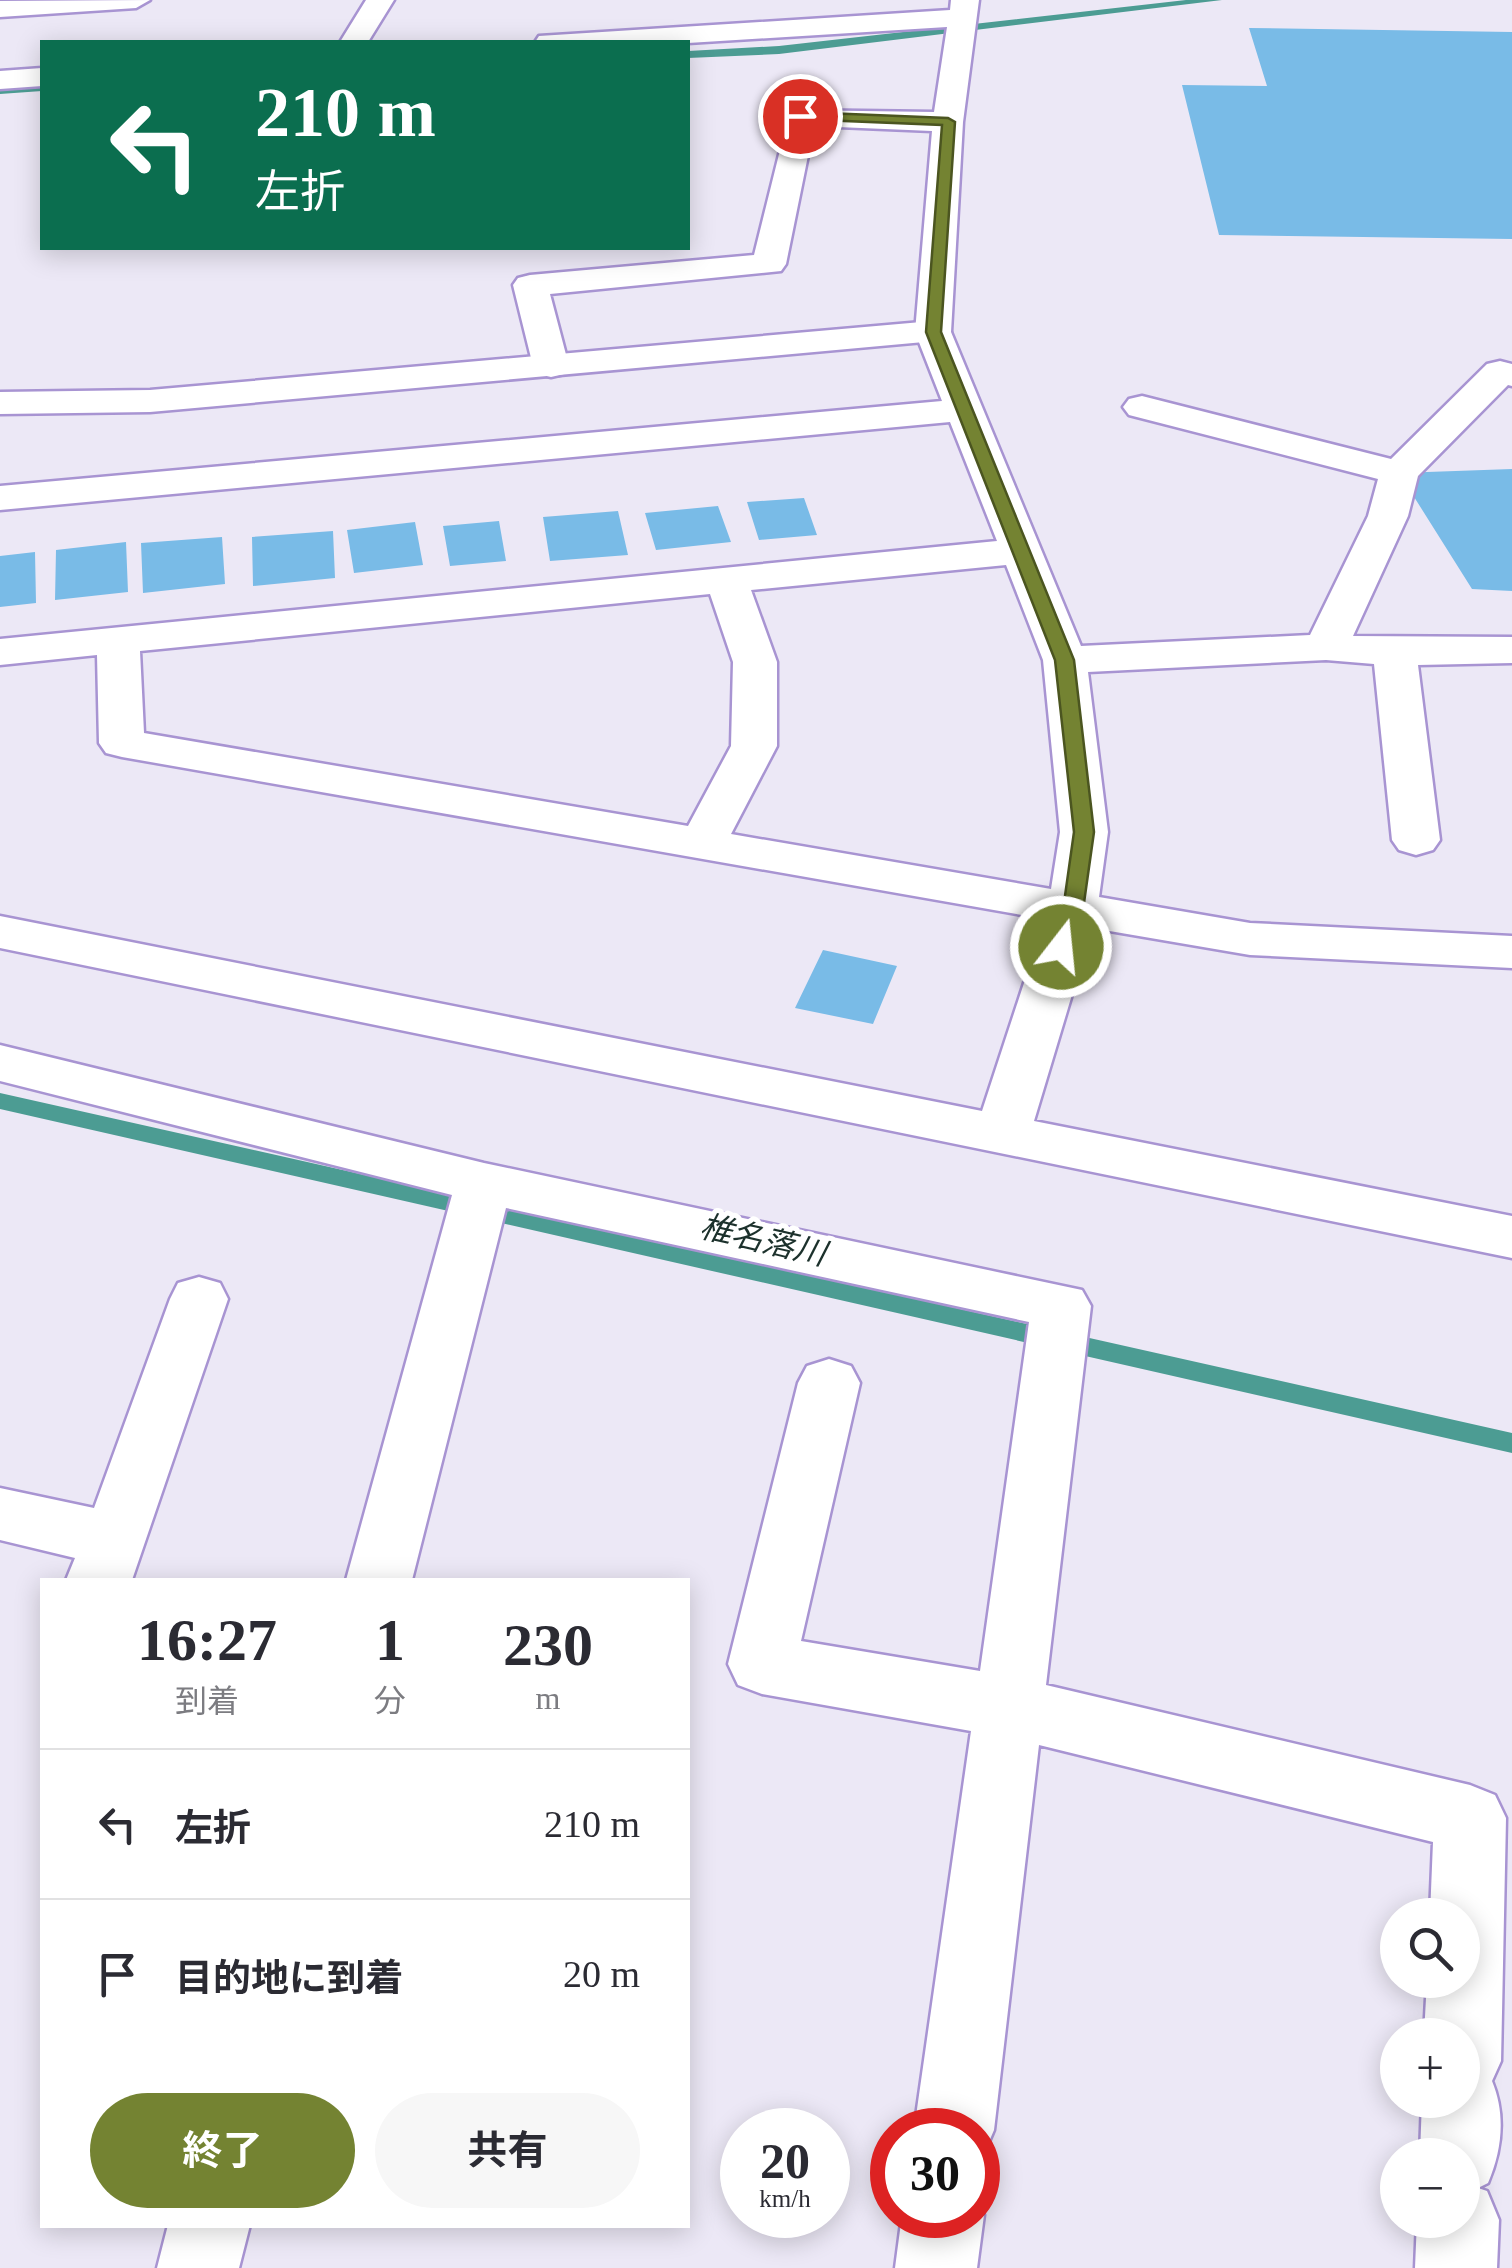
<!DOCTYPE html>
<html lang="ja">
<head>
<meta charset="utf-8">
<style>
  :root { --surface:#fff; --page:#f7f7f7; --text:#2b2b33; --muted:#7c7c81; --line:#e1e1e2; --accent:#748332 }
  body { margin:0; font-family:"Times New Roman","Noto Sans JP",serif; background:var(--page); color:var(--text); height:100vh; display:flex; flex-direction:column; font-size:38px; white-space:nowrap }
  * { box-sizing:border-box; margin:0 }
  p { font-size:32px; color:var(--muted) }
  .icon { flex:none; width:55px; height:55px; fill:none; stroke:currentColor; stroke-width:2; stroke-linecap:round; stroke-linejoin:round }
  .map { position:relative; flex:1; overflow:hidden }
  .side { position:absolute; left:40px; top:1578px; width:650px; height:650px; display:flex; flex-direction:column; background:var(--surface); border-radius:0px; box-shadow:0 5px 25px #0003 }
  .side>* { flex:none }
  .guide { position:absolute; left:40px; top:40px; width:650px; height:210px; border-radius:0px; box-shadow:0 5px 25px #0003; background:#0b6e4f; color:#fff; overflow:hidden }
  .buttons { position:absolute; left:1380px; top:1898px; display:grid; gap:20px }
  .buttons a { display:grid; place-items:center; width:100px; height:100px; border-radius:50%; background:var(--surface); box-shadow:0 5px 25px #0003; font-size:50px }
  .speed { position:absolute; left:720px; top:2108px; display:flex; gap:20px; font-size:50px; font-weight:700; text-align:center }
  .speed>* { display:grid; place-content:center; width:130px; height:130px; border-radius:50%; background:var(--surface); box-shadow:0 5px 25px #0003; line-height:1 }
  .speed small { font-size:25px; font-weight:400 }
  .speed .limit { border:15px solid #d22; background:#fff; color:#111 }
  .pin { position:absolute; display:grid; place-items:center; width:85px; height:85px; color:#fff; margin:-42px; border:5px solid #fff; border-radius:50%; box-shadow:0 2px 10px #0007 }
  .me { position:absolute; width:110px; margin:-55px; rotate:16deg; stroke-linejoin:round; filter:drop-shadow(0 0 8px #0008) }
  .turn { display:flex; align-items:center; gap:35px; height:210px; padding:0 50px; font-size:45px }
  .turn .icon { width:130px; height:130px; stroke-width:2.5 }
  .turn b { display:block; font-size:70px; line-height:85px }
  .eta { display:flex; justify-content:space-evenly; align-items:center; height:170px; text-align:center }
  .eta b { font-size:60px; font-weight:700; line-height:70px }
  .primary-button { display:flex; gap:20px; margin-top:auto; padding:20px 50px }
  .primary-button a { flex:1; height:115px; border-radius:60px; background:var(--accent); color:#fff; font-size:40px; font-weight:700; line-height:115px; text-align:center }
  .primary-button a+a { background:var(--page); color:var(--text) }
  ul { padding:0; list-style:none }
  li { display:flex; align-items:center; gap:30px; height:150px; padding:0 50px; border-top:2px solid var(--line) }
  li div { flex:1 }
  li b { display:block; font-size:38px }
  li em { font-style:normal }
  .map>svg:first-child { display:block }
</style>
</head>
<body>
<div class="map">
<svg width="1512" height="2268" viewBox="0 0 1512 2268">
  <rect width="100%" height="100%" fill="#ece8f6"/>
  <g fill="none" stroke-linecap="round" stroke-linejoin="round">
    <path fill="#4c9c93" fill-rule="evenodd" d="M1186 0H1222L779 54 688 58V51L779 46Z
      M42 83V91L0 94V86Z
      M0 1093 1512 1433V1453L0 1109Z"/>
  </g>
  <path fill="#79bbe7" d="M1249 28 1512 32V239L1219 235 1182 85 1267 86Z
    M1512 469V591L1472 589 1399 473Z
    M804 498 817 535 759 540 747 502Z
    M718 506 731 542 656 550 645 513Z
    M618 511 628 555 550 561 543 517Z
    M499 521 506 561 450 566 443 526Z
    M415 522 423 565 354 573 347 530Z
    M333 531 335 578 253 586 252 537Z
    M222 537 225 584 143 593 141 543Z
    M126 542 128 592 55 600 56 550Z
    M35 552 36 603 0 607V556Z
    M823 950 897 966 873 1024 795 1008Z"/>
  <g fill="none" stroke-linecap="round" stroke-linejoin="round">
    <defs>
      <path id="street" d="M150 0 136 8 0 17V1Z
        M366 0H394L368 42H340Z
        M951 0H979L963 122 951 332 1081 646 1310 635 1368 516 1378 479 1129 415 1123 407 1129 399 1142 396 1391 459 1487 364 1500 361 1512 364V386L1508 385 1418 476 1408 516 1353 636 1512 637V663L1418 665 1440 840 1433 850 1416 855 1399 850 1392 840 1374 664 1326 660 1088 672 1108 832 1099 897 1250 923 1512 936V968L1250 955 1092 928 1034 1121 1512 1216V1258L0 948V916L982 1111 1045 919 122 757 106 753 99 743 97 655 0 665V639L997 541 950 422 0 510V486L942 401 915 332 932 131 814 126 786 264 781 271 550 294 569 366 564 374 551 377 538 374 533 366 513 285 518 278 530 275 754 255 790 110 934 112 947 27 688 43 535 42 539 36 950 10ZM1006 565 1043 660 1060 832 1051 889 731 834 777 746V662L751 590ZM710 594 733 662 731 746 688 826 144 733 140 651Z
        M42 68V86L0 89V71Z
        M0 1045 484 1163 1082 1290 1091 1306 1046 1685 1470 1785 1495 1795 1506 1818 1501 2061 1492 2081C1506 2115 1502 2150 1488 2183L1478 2188 1487 2191 1499 2220 1497 2268H1415L1417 2220H1462V2155H1420L1422 2100H1462V2035H1424L1427 1980H1462V1915H1430L1433 1842 1039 1745 994 2130 982 2158 978 2160V2130H914L971 1731 762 1694 738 1685 728 1664 798 1383 807 1366 829 1359 851 1366 860 1383 801 1641 980 1671 1029 1322 506 1208 412 1580H346L452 1195 0 1081Z
        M199 1277 220 1283 228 1299 132 1580H66L75 1558 0 1540V1488L94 1508 170 1299 178 1283Z
        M978 2200 984 2215 977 2268H895L902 2215H978Z
        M168 2225H250L239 2268H157Z"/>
      <path id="secondary" d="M933 321 946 324 951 332 946 340 150 412 0 414V392L150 390Z"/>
    </defs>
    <use href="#street" stroke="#a894d2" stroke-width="5"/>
    <use href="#secondary" stroke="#a894d2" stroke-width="5"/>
    <use href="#street" fill="#fff" fill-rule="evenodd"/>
    <use href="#secondary" fill="#fff" fill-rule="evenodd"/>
  </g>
  <path fill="#748332" stroke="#4b5520" stroke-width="2.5" d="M800 112 948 118 955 122 941 332 1074 660 1094 832 1083 910 1069 952H1054L1051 947 1063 910 1074 832 1055 660 926 332 942 125 796 119V113Z"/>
  <g text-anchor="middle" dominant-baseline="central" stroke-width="10" stroke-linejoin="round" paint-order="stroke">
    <g font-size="32" font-style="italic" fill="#1c312c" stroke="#fff">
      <text transform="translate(763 1240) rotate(13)">椎名落川</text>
    </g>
  </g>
</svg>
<div class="buttons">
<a><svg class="icon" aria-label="search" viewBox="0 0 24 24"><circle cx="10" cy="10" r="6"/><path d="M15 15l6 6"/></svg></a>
<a>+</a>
<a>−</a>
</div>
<div class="speed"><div>20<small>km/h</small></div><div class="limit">30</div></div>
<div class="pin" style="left:800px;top:116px;background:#d93025"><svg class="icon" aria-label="arrive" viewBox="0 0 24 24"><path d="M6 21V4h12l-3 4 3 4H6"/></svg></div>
<svg class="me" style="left:1061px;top:947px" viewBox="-20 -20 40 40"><circle r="17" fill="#748332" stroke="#fff" stroke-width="3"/><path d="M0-11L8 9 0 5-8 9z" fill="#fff"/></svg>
<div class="guide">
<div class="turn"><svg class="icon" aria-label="left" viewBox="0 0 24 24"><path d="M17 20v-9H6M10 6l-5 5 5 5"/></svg><div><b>210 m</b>左折</div></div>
</div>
<section class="side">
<div class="eta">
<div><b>16:27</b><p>到着</p></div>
<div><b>1</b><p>分</p></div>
<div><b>230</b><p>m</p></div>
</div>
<ul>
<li><svg class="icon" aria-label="left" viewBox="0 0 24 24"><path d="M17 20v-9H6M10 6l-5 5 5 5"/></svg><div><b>左折</b></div><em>210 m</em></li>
<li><svg class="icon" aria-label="arrive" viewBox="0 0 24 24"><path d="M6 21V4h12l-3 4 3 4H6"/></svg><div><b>目的地に到着</b></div><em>20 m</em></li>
</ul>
<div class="primary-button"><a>終了</a><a>共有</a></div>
</section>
</div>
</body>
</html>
